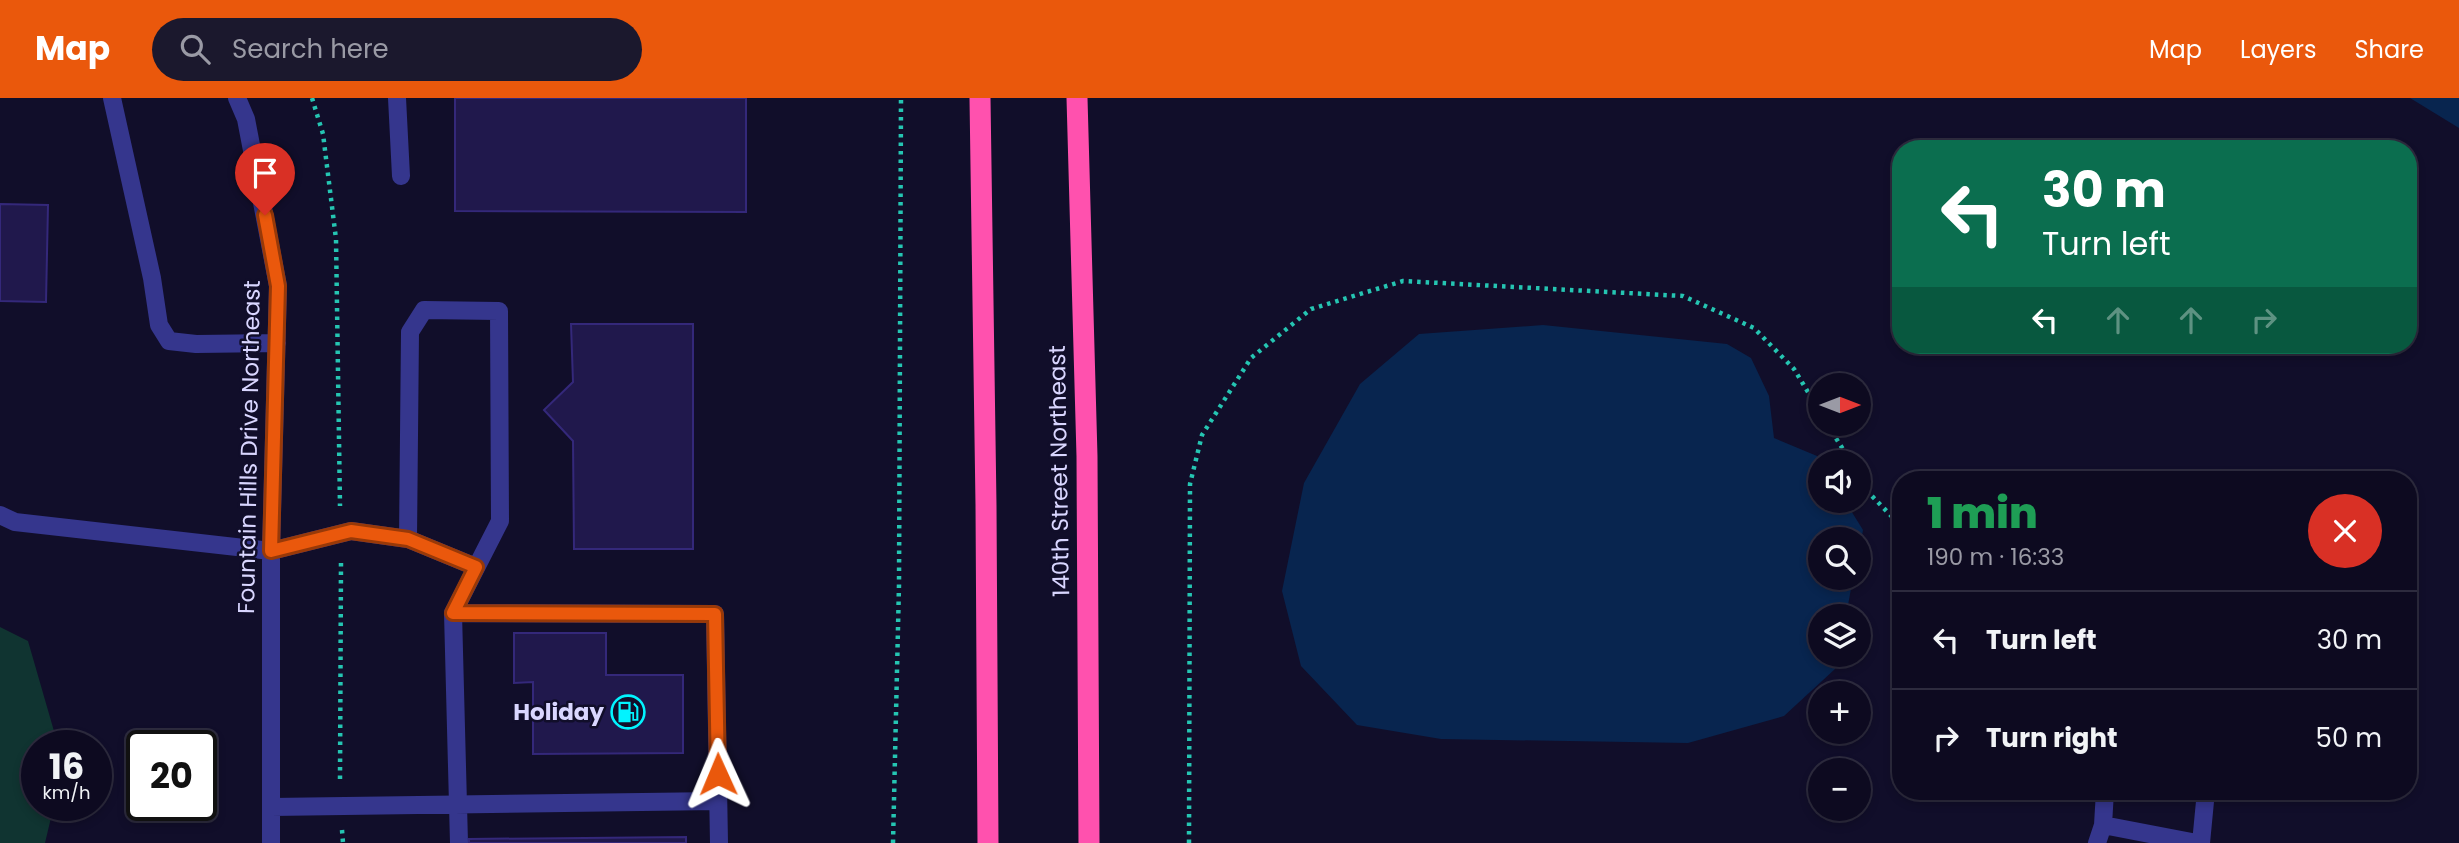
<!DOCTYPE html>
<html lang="en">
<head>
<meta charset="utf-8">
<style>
  :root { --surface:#0d0a20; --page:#1b182d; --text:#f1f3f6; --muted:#9a9aa5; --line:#2d2b3e; --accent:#ea580c }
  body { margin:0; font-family:Poppins,sans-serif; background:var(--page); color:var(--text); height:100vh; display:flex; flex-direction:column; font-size:26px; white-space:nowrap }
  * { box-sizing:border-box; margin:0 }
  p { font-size:23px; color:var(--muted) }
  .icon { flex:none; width:38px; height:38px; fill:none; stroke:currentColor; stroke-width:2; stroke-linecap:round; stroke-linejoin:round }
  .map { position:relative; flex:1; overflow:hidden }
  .drawer { position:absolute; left:1892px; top:373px; width:525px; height:329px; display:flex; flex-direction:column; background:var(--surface); border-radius:28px; box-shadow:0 4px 10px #0003,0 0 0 2px var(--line) }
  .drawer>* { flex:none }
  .guide { position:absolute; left:1892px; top:42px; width:525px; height:214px; border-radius:28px; box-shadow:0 4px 10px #0003,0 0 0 2px var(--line); background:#0b6e4f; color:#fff; overflow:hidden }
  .needle { width:46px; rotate:90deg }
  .tools { position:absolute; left:1808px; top:275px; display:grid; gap:14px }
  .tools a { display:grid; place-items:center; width:63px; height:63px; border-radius:50%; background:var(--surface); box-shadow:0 4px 10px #0003,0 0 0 2px var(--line); font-size:35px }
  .speed { position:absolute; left:21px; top:632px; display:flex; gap:14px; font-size:35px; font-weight:700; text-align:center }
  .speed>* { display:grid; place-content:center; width:91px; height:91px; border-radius:50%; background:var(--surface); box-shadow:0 4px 10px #0003,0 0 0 2px var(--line); line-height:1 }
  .speed small { font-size:18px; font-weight:400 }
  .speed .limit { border:4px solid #111; border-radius:10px; background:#fff; color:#111 }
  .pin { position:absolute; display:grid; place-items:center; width:60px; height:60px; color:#fff; margin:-72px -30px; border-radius:50% 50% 50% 0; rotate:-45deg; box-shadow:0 0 7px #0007 }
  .pin .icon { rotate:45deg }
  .me { position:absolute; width:77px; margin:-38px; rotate:359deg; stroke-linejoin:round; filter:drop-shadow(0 0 5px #0008) }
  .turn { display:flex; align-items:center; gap:24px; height:147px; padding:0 35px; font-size:32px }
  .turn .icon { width:91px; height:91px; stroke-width:2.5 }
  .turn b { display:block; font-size:49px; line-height:60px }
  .lanes { display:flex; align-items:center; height:66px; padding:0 35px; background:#0003; justify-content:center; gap:35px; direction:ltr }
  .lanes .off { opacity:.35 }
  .round { display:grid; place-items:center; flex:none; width:74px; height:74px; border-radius:37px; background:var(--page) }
  .headline { display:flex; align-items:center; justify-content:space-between; height:119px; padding:0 35px }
  h1 { font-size:42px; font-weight:800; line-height:52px; color:#1e9e55 }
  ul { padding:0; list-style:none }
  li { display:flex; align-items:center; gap:21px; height:98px; padding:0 35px; border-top:2px solid var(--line) }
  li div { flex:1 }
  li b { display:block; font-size:26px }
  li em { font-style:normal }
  header { display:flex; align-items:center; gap:42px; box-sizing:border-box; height:98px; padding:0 35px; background:var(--accent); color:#fff }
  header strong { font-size:33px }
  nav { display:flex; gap:38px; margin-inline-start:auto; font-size:24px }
  .search { width:490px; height:63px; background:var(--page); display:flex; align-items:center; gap:18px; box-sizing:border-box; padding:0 24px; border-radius:38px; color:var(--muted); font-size:26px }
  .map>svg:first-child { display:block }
</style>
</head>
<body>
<header>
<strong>Map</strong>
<div class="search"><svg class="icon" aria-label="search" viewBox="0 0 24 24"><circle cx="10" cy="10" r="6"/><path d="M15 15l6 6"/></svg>Search here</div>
<nav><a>Map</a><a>Layers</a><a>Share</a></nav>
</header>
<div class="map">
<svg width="2459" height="745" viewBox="0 0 2459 745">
  <rect width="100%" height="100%" fill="#110e2a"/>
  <path fill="#103431" d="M0 529 28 543 58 647 37 648V707H54L45 745H0Z"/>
  <path fill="#08254f" d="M2410 0H2459V30Z
    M1543 227 1727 246 1751 260 1769 298 1774 340 1817 358 1821 364 1820 402 1845 403 1863 432 1859 455 1858 441H1820V480H1853L1846 518H1820V556L1838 557 1835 571 1784 618 1688 645 1441 641 1357 627 1301 568 1282 493 1304 385 1360 286 1419 236Z"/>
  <path fill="#20184c" stroke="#34287a" stroke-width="2" d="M455 0H746V114L455 113Z
    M0 106 48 107 46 204 0 203Z
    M571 226H693V451H574L573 343 544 312 573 284Z
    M514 535H606V577H683V655L533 656V584L514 585Z
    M686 739V745H469V741Z"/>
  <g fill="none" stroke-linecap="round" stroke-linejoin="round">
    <path stroke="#25c5b2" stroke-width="4.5" stroke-dasharray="3.5 5" stroke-linecap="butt" d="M312 0 323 36 336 141 340 408
      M1827 326 1851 364
      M1858 377 1870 396 1900 427
      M340 681 341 462
      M342 732 343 745
      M893 745 899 487 901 0
      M1189 745 1190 386 1202 337 1251 260 1311 211 1403 183 1683 198 1754 230 1794 271 1820 314"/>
    <path stroke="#35368d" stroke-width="18" d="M112 0 152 180 159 227 169 243 196 246 277 245
      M237 0 246 21 278 188 271 453V745
      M397 0 401 78
      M0 417 15 424 271 453 351 433 408 441
      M453 515 500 423 499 213 424 212 410 234 408 441 476 469
      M271 709 718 703
      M2103 727 2197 745
      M459 745 453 515 715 516 719 745
      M2097 745 2103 727 2105 693
      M2201 745 2206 693"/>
    <path stroke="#ff51ae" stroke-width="21" d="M980 0 986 407 988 745
      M1077 0 1087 358 1089 745"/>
  </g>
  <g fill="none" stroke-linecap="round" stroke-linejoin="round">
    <defs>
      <path id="route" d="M265 117 278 188 271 453 351 433 408 441 476 469 453 515 715 516 718 676"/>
    </defs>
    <use href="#route" stroke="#983908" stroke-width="18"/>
    <use href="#route" stroke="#ea580c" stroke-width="12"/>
  </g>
  <defs>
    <symbol id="fuel-ring" viewBox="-11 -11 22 22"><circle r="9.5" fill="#110e2a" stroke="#02f3ff" stroke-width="1.5"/><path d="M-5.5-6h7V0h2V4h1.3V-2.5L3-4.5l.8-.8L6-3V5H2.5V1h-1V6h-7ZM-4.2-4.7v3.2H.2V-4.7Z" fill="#02f3ff"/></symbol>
  </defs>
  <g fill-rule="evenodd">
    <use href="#fuel-ring" x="609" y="595" width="38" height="38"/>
  </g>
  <g text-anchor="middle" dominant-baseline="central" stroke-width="5" stroke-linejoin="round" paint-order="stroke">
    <g font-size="23" fill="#d9d6ff" stroke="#110e2a">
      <text transform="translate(249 349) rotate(-89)">Fountain Hills Drive Northeast</text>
      <text transform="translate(1059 373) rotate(-91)">140th Street Northeast</text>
    </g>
    <g font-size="23" font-weight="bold" fill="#d9d6ff" stroke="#110e2a" text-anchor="end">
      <text x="604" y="614">Holiday</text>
    </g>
  </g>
</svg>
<div class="tools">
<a><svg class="needle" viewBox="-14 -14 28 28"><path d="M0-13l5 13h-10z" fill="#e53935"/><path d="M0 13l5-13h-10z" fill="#9a9aa5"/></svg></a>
<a><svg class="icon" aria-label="sound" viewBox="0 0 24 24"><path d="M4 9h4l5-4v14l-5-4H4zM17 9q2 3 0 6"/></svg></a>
<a><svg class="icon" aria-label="search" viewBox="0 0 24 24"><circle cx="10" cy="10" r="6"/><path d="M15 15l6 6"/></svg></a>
<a><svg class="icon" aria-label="layers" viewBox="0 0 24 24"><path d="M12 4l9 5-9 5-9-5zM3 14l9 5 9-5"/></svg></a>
<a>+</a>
<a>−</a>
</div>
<div class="speed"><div>16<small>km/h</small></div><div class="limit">20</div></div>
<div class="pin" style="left:265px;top:117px;background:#d93025"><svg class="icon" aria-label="arrive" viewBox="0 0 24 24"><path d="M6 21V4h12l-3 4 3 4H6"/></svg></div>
<svg class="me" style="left:718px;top:676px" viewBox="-20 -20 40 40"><path d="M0-17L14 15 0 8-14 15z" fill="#ea580c" stroke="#fff" stroke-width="4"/></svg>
<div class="guide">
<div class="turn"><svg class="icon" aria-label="left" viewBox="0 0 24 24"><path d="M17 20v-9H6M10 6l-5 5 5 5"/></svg><div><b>30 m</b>Turn left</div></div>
<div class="lanes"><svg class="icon" aria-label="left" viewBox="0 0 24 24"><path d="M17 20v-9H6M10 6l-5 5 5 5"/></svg><svg class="icon off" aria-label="ahead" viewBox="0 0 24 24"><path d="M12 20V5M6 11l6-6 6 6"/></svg><svg class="icon off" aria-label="ahead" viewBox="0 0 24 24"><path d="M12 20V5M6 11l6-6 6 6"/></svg><svg class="icon off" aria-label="right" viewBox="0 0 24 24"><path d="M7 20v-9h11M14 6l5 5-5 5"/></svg></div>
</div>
<section class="drawer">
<div class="headline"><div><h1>1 min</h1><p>190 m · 16:33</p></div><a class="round" style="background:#d93025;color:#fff"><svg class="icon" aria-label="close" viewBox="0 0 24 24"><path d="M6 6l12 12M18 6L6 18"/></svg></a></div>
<ul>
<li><svg class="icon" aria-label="left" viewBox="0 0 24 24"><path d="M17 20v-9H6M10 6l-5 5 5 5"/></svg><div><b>Turn left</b></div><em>30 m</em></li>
<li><svg class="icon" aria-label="right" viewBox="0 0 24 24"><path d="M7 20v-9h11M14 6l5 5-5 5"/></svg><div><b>Turn right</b></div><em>50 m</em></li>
</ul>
</section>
</div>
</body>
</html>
